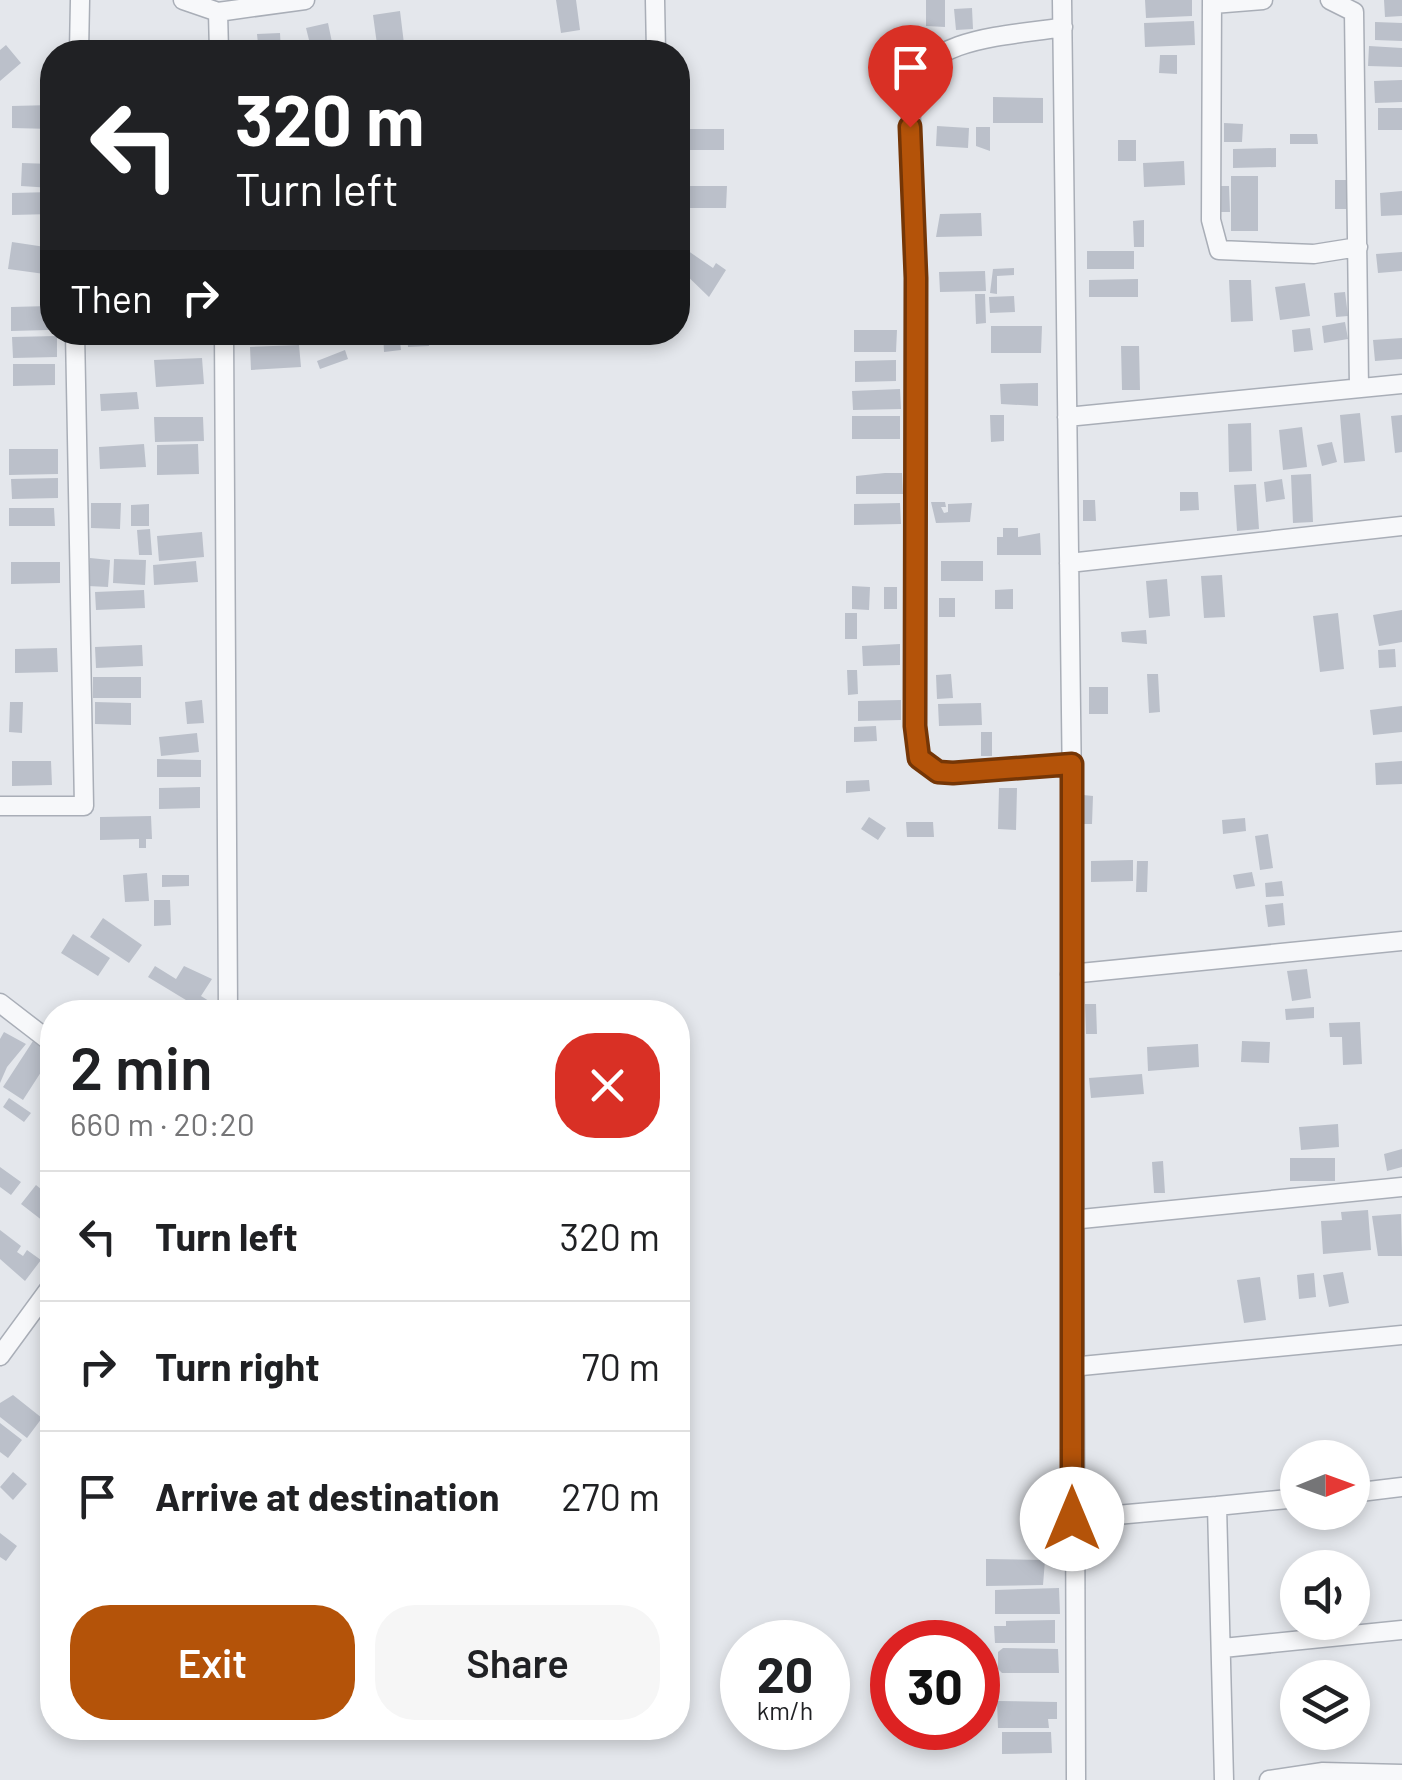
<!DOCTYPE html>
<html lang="en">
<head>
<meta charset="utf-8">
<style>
  :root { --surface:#fff; --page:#f6f6f6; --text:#202124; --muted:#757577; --line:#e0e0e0; --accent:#b45309 }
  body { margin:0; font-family:Barlow,sans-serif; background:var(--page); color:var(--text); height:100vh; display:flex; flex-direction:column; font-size:38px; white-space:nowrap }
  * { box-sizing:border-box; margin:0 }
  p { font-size:32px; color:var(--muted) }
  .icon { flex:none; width:55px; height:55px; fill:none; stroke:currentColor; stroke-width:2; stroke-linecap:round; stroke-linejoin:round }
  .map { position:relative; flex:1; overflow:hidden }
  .side { position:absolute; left:40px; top:1000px; width:650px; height:740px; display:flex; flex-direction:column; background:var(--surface); border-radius:40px; box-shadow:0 5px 15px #0003 }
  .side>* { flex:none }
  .hud { position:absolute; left:40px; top:40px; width:650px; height:305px; border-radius:40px; box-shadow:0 5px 15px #0003; background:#202124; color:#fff; overflow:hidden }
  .needle { width:65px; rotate:89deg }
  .fabs { position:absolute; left:1280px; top:1440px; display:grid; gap:20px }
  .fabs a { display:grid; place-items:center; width:90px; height:90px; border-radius:50%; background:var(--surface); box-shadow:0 5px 15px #0003; font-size:50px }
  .speed { position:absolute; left:720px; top:1620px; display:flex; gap:20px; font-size:50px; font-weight:700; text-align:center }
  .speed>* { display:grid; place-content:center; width:130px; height:130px; border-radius:50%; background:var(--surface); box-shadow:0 5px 15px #0003; line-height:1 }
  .speed small { font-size:25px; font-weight:400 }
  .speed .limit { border:15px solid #d22; background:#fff; color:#111 }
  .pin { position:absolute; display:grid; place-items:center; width:85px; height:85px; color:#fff; margin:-102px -42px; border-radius:50% 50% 50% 0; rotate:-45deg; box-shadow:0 0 10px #0007 }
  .pin .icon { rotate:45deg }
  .me { position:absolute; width:110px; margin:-55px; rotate:0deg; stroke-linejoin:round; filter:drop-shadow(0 0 8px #0008) }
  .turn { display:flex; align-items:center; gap:35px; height:210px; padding:0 30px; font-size:45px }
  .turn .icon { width:130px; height:130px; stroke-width:2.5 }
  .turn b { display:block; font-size:70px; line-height:85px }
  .then { display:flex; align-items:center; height:95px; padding:0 30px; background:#0003; gap:20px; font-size:38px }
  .round { display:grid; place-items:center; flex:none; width:105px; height:105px; border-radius:40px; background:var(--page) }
  .overview { display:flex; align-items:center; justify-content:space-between; height:170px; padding:0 30px }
  h1 { font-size:60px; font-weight:600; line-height:75px }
  .cta { display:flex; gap:20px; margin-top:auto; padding:20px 30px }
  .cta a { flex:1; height:115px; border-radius:40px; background:var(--accent); color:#fff; font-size:40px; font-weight:600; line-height:115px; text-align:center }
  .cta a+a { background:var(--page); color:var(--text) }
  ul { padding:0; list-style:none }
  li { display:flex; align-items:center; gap:30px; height:130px; padding:0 30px; border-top:2px solid var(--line) }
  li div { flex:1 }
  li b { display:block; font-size:38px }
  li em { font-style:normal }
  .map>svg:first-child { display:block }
</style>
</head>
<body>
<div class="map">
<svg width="1402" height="1780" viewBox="0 0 1402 1780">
  <rect width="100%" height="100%" fill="#e4e7ec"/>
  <path fill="#bbc0ca" d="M556 0H576L580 30 561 33Z
    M926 0H945V27L926 26Z
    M1145 0H1192V16L1146 18Z
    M1384 0H1402V16L1385 17Z
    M972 8 973 29 956 30 954 9Z
    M400 11 405 52H378L373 15Z
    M1194 21 1195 45 1145 47 1144 23Z
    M1375 22 1402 23V41L1375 40Z
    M328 23 334 52H312L306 28Z
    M280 33 281 52H251V44H258L257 34Z
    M6 45 21 63 0 81V50Z
    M1369 46 1402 48V67L1368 66Z
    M1160 55H1177V74L1159 73Z
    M1402 80V102L1375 103 1374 81Z
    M993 97 1043 98V123H993Z
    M52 105V129L12 128V106Z
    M1378 108H1402V130H1378Z
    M1224 123 1243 124 1242 142H1224Z
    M937 126 969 128 968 148 936 146Z
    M976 127H990V151L976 146Z
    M678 129H724V150H678Z
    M1290 134H1317L1318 144H1290Z
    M1118 140H1136V161H1118Z
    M1276 148V167L1233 168V149Z
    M1184 161 1185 185 1144 187 1143 163Z
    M22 163 52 164V188L21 186Z
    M1231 176H1258V231H1231Z
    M1335 180H1346V209H1335Z
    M681 186H727L726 208H681Z
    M1220 186H1229L1230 212H1220Z
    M1402 191V215L1381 216 1380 193Z
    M52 192V214L12 215V193Z
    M981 213 982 236 936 237 940 214Z
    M1144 220V247H1134L1133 221Z
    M12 242 52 248V275L8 269Z
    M678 244 713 268 716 263 726 270 709 297 678 267Z
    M1087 251H1134V269H1087Z
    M1402 252V271L1378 273 1376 254Z
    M1014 268V275L997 276V294L990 293 993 269Z
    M985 271 986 291 940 292 939 272Z
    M1138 279V297H1089V280Z
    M1229 280H1251L1253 321 1231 322Z
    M1305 283 1310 316 1280 320 1275 287Z
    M1345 292 1348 316 1336 317 1334 293Z
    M975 294H985L986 323 976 324Z
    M1014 296 1015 312 990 313 989 297Z
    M49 306V330L11 331V307Z
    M1345 322 1348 339 1324 343 1322 326Z
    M991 326H1042L1041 353H991Z
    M1310 328 1313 350 1294 352 1292 330Z
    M854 330H897L896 352H854Z
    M383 332H399L401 350 384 352Z
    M407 332H428L429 346 408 347Z
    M57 336V357L13 358 12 337Z
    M1402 338V359L1375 361 1373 340Z
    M299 345 301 367 251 370 250 347Z
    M1121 346H1139L1140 390H1122Z
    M345 350 348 359 320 369 317 361Z
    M202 358 204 384 156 387 154 360Z
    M896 360V381L855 382V361Z
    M13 364H55V385L13 386Z
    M1038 383V406L1001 404 1000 384Z
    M900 389 901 409 853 410 852 391Z
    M137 392 139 409 101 411 100 394Z
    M1360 413 1365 461 1344 463 1340 415Z
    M990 415H1004V441L991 442Z
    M1402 415V452L1395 453 1391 416Z
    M852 416H900V439H852Z
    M154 417H203L204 441 155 442Z
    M1251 423 1252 471 1229 472 1228 424Z
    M1302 427 1307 467 1283 470 1279 430Z
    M1332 442 1337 462 1322 466 1317 445Z
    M144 444 146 467 100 469 99 447Z
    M198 444 199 474 157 475V445Z
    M9 449H58V474L9 475Z
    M885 473H902L903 494H856V476Z
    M1311 474 1313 522 1293 523 1291 475Z
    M58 478V498L12 499 11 479Z
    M1282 479 1285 499 1266 502 1264 482Z
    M1256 484 1259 529 1237 531 1234 485Z
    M1180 492H1198L1199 510 1180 511Z
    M1083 500H1095L1096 521H1083Z
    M931 502H945L946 507H941L944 513 948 512V504L972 503 970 522 936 523Z
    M91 503H121L120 529 91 528Z
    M900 503 901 524 854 525V504Z
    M149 504V526H131V505Z
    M9 508H54L55 526H9Z
    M1003 528H1018V537L1040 533 1041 555H997V537H1003Z
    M150 529 152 555H139L137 530Z
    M202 532 204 557 159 561 157 536Z
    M90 558 110 560 108 587 88 586Z
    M114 559 146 560 145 585 113 583Z
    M196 561 198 582 154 585 153 565Z
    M941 561H983V581H941Z
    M11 562H60V583L11 584Z
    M1222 575 1225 617 1204 618 1201 576Z
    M1167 579 1170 616 1149 618 1146 581Z
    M852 586 870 587 869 610 852 609Z
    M884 587H897V609H884Z
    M1013 589V609H995V590Z
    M144 590 145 608 96 610 95 592Z
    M939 598H955V617H939Z
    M1402 610V642L1379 646 1373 615Z
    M845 613H857V639H845Z
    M1338 613 1344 669 1320 672 1313 616Z
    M1146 630 1147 644 1122 642 1121 632Z
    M900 644V665L863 666 862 646Z
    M142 645 143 666 96 668 95 647Z
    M57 648 58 672 15 673V649Z
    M1395 649 1396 667 1379 668 1378 650Z
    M847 670H857L858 694 848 695Z
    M951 674 953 698 937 699 936 675Z
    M1147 674H1158L1160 712 1149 713Z
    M93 677H141V698H93Z
    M1089 687H1108V714H1089Z
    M202 700 204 723 187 724 185 702Z
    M901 700V720L858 721V701Z
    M10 702H23L22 733 9 732Z
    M95 702 131 703V725L95 724Z
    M981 703 982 725 939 726 938 704Z
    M1402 706V732L1373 735 1370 710Z
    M876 726 877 741 854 742V727Z
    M981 732H992V756H981Z
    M197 733 199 752 161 756 159 737Z
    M157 759 201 760V777H157Z
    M12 761H51L52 785 12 786Z
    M1402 761V784L1376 785 1375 763Z
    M869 780 870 791 846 793V781Z
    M200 787V808L159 809V788Z
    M999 788H1017L1016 830 998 829Z
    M1083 795 1093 796 1092 824H1083Z
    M151 816 152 839H146V848H139V839L100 840V817Z
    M869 817 886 828 878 840 861 829Z
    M1245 818 1246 831 1223 834 1222 820Z
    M906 822H933L934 837H907Z
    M1268 834 1273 868 1260 870 1255 836Z
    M1133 860V881L1091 882V861Z
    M1137 861H1148L1147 892H1136Z
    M1252 872 1255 886 1236 889 1233 875Z
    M147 873 149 901 125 902 123 875Z
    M162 875H189V886L162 887Z
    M1282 881 1284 896 1266 897 1265 883Z
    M154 900H170L171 925 154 926Z
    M1283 903 1285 925 1268 927 1265 905Z
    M103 918 142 945 129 963 90 937Z
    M73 934 110 958 98 976 61 953Z
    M155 966 176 979 184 966 212 979 201 996 209 1001 204 1011 148 977Z
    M1307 969 1311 998 1292 1001 1287 971Z
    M1085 1004H1096L1097 1034H1086Z
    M1314 1007V1018L1286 1020 1285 1009Z
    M1360 1022 1362 1064 1343 1065 1342 1037H1330L1329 1023Z
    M4 1032 26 1044 7 1067 0 1083V1039Z
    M33 1041 52 1055 23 1100 3 1087Z
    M1242 1041 1270 1042 1269 1063 1241 1062Z
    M1198 1044 1199 1067 1148 1071 1147 1047Z
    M1142 1074 1144 1094 1091 1098 1089 1078Z
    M9 1098 31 1113 24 1122 3 1107Z
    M1338 1124 1339 1147 1301 1150 1299 1127Z
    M1402 1149V1167L1387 1171 1384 1154Z
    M1290 1158H1335V1181H1290Z
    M1163 1161 1165 1193H1154L1152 1162Z
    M0 1167 21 1182 11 1195 0 1187Z
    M36 1185 52 1198V1228L21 1204Z
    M1368 1210 1371 1250 1323 1254 1321 1221 1342 1220 1341 1212Z
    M1401 1214 1402 1256H1378L1372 1216Z
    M0 1230 21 1246 17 1252 23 1256 27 1250 41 1260 25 1281 0 1259Z
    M1343 1272 1349 1303 1329 1307 1323 1275Z
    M1314 1273 1316 1297 1299 1299 1297 1275Z
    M1260 1277 1266 1320 1244 1323 1237 1280Z
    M13 1395 42 1418 27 1438 0 1417V1403Z
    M0 1423 22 1440 8 1458 0 1452Z
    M13 1472 27 1484 13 1500 0 1487Z
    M0 1533 17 1546 6 1561 0 1557Z
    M986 1559 1045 1560 1043 1585 986 1586Z
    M1059 1588 1060 1614H995V1590Z
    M1055 1620V1643H995L994 1626H1006V1621Z
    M1003 1648 1058 1649 1059 1673H1002L998 1669V1652Z
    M997 1701 1057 1702V1719H1048L1049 1728H998Z
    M1002 1732H1051L1052 1753 1002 1754Z"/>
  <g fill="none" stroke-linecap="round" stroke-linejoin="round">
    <defs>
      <path id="minor" d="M183 0 218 12 219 52
        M655 0 656 52
        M1062 0 1073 870 1076 1780
        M1212 0 1211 220 1219 250 1314 254 1358 247
        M1330 0 1354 12 1359 388
        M1213 4 1263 0
        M218 12 305 0
        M1063 27C1014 36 927 35 910 90L916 279 915 726 919 758 938 772 953 773 1071 764
        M79 52 80 0
        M224 332 228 1012
        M1067 417 1402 384
        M1069 563 1402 526
        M0 806H84L75 332
        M1070 974 1402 941
        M0 1003 52 1043
        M1071 1220 1402 1187
        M0 1356 52 1285
        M1071 1367 1402 1335
        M1352 1493 1402 1487
        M1072 1519 1217 1506
        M1223 1648 1402 1630
        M1224 1780 1217 1506 1298 1498
        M1269 1780 1323 1772 1402 1774"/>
    </defs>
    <use href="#minor" stroke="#a9aeb7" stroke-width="21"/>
    <use href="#minor" stroke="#f7f8fa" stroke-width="18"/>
  </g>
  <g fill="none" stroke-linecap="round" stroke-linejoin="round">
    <defs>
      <path id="route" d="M910 127 916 278 915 726 919 758 938 772 953 773 1072 764V1519"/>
    </defs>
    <use href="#route" stroke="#753606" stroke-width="25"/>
    <use href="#route" stroke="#b45309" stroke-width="18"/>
  </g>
</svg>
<div class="fabs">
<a><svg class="needle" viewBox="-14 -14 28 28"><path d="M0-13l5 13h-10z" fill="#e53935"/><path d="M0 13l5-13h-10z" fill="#757577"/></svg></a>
<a><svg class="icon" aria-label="sound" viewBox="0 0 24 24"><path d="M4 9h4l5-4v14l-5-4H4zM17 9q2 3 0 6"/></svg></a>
<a><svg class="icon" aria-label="layers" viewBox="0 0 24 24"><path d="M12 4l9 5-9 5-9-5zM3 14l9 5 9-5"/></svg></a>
</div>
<div class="speed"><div>20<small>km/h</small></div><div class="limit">30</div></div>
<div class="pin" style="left:910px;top:127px;background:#d93025"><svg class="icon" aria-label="arrive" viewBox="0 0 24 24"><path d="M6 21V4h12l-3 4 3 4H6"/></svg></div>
<svg class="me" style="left:1072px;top:1519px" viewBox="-20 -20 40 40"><circle r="19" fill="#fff"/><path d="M0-13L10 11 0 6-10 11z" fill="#b45309"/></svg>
<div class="hud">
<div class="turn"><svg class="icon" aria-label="left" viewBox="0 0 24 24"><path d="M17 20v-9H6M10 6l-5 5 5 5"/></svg><div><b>320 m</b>Turn left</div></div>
<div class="then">Then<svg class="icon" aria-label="right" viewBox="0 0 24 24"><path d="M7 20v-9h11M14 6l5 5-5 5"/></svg></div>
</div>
<section class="side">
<div class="overview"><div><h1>2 min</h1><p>660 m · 20:20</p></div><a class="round" style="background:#d93025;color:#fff"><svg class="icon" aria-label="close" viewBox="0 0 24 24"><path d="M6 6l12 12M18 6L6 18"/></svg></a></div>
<ul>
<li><svg class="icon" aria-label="left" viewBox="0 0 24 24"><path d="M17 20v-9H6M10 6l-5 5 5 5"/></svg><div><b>Turn left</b></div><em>320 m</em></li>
<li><svg class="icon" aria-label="right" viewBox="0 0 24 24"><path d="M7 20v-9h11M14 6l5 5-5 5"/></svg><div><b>Turn right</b></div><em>70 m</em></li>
<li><svg class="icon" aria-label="arrive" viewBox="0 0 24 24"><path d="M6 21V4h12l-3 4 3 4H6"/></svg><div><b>Arrive at destination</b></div><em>270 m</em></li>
</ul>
<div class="cta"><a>Exit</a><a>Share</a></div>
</section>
</div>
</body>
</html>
